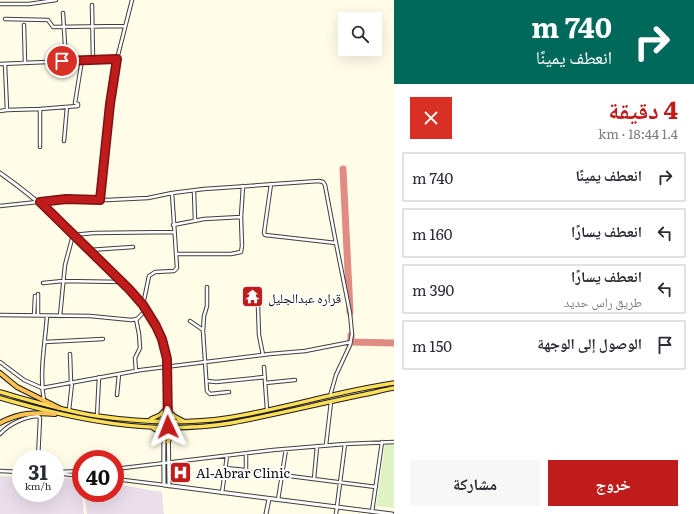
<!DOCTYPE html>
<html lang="ar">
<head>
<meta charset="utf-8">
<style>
  :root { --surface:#fff; --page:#f7f7f7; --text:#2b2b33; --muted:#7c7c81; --line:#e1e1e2; --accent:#c11c1c }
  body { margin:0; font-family:Literata,"Noto Naskh Arabic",serif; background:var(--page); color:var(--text); direction:rtl; height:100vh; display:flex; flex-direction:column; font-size:15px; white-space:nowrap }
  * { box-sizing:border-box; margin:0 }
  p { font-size:13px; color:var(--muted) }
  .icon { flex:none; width:22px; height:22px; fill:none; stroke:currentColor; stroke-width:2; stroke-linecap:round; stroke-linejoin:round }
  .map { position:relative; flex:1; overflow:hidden; direction:ltr }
  .drawer { display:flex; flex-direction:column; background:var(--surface); width:300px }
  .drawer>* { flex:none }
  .banner { background:#00695c; color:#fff; overflow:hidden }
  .fabs { position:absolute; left:338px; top:12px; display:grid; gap:8px }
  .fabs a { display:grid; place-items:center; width:44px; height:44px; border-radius:0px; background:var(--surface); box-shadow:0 4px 16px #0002; font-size:20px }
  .speed { position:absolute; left:12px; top:450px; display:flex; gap:8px; font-size:20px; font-weight:700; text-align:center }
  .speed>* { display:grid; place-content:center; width:52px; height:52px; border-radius:50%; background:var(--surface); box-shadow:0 4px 16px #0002; line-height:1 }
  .speed small { font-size:10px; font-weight:400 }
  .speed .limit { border:6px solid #d22; background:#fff; color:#111 }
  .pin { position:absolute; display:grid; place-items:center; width:34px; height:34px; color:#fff; margin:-17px; border:2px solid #fff; border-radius:50%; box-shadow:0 1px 4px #0007 }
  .me { position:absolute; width:44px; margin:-22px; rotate:358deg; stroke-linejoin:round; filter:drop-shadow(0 0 3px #0008) }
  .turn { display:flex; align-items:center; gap:14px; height:84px; padding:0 16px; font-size:18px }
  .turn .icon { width:52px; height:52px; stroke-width:2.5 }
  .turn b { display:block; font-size:28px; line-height:34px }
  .round { display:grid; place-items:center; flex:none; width:42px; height:42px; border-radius:0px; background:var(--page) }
  .head { display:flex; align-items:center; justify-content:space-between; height:68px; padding:0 16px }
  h1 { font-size:24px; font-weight:700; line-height:30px; color:var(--accent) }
  .primary-button { display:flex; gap:8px; margin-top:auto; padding:8px 16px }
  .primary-button a { flex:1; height:46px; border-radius:0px; background:var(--accent); color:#fff; font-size:16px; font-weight:700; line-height:46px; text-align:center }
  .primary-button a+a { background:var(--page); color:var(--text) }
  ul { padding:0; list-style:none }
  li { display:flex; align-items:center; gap:12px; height:50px; margin:0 8px 6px; padding:0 8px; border:2px solid var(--line); border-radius:0px }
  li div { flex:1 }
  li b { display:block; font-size:15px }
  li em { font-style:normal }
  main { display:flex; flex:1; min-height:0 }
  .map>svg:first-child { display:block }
</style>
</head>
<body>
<main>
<section class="drawer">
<div class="banner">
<div class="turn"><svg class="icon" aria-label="right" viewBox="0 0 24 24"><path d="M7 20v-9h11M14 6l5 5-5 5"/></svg><div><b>740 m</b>انعطف يمينًا</div></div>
</div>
<div class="head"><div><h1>4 دقيقة</h1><p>1.4 km · 18:44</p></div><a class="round" style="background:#d93025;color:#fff"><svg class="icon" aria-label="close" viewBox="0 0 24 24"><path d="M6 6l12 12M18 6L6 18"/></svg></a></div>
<ul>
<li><svg class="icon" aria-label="right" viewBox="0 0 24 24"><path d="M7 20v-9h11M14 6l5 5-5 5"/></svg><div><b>انعطف يمينًا</b></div><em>740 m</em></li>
<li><svg class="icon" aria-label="left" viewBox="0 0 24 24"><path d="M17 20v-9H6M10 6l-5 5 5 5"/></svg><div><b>انعطف يسارًا</b></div><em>160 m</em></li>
<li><svg class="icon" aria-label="left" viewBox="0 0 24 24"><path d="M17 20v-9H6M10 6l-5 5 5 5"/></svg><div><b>انعطف يسارًا</b><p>طريق راس حديد</p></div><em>390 m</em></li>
<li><svg class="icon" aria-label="arrive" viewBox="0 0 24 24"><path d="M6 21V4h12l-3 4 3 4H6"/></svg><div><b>الوصول إلى الوجهة</b></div><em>150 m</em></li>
</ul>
<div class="primary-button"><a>خروج</a><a>مشاركة</a></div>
</section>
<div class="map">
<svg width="394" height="514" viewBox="0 0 394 514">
  <rect width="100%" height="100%" fill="#fffce8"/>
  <path fill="#eadeeb" d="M0 476 21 477V493H55V478L80 479 84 514H0Z
    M115 484 162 492 164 514H87L84 493H115Z"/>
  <path fill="#dff2c3" d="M385 444H394V508L376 506Z"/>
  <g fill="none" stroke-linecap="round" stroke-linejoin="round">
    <path stroke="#e08c82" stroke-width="7" d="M343 169 350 312
      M351 335V342L394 343"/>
    <defs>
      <path id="minor" d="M0 4H29L56 0
        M92 5 93 60
        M63 13 66 61
        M5 19 48 20 53 27 125 26
        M24 25 25 63
        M0 64 117 59
        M5 64 7 110 40 109 78 106V104L75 103 82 60
        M40 109V147
        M0 111 7 110
        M64 141 67 107
        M271 184 264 233 265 235 336 243 350 313 352 334 350 345 336 375 330 396
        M194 191 195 221
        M100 200 110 104 117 59 132 0
        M0 206 66 199 107 200 148 198 172 193 204 189 319 181 323 182 325 185 336 243
        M173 225 204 219 241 217
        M89 250 133 247
        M176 254H231L241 252 242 246 241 217 243 186
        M43 283 63 281 122 282
        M207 287V306L204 316 203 331 207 391 210 394 229 392
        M143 305 149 276 155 272 174 271 177 268 172 193
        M258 307 259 335 263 355
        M0 315 90 316 131 320 137 319 146 310
        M34 315 35 296
        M38 315V294
        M60 316 65 265 73 235 94 233 174 232
        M190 321 203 330
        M45 342 103 339
        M70 354 71 383
        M0 362 24 380 42 388 141 370 270 354 305 351 351 342
        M264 367 267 410
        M136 371 135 358 140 348 139 334 136 319
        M207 381 216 382 265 377
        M265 383 295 380
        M117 395 119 374
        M44 401C39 373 45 344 47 316
        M69 410 72 383
        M97 416 99 377
        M0 434C9 424 24 417 38 416L40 418 38 459
        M326 445 331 402
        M246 454V471L263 475
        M225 468 245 470
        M115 469 273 450 345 444 394 442
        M0 471 21 472
        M59 472 81 471
        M55 473 81 476
        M282 475 376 487
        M115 479 164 485
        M314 479 317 446
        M222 493 227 456
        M278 500 286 449
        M372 512 382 442
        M336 514 345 444"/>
      <path id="tertiary" d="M0 173C37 199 66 226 98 258 125 286 157 312 166 352 169 369 170 387 168 404 167 410 165 416 165 422 163 443 164 464 164 485L392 514
        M168 410 169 486
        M266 514 269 499"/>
      <path id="primary" d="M0 392C32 401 64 411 97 416 139 422 186 424 227 418 284 409 338 391 394 383
        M0 398C75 420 152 436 231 423 274 415 318 404 361 395 372 393 383 390 394 388
        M168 410 174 416 183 421
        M151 419 160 415 166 409
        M153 428 160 432 164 439
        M168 442 172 433 179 428"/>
      <path id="trunk" d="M0 373 17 387 59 408
        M0 423C18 413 35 412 55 414"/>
    </defs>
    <use href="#minor" stroke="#3e3e3e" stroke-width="4.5"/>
    <use href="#tertiary" stroke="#3e3e3e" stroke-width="5"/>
    <use href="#primary" stroke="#1c1c1c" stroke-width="5.5"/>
    <use href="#trunk" stroke="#1c1c1c" stroke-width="6"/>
    <use href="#minor" stroke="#fff" stroke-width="2.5"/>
    <use href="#tertiary" stroke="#fff" stroke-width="3"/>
    <use href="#primary" stroke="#ffdf58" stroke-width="3.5"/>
    <use href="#trunk" stroke="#fec250" stroke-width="4"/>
  </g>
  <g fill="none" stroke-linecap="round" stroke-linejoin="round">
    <defs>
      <path id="route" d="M62 61 117 59 110 104 100 200 66 199 40 202 129 289 143 305 156 326 162 339 167 359 168 427"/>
    </defs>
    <use href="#route" stroke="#7d1212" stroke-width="10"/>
    <use href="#route" stroke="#c11c1c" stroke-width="7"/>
  </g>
  <defs>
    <symbol id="temple-square" viewBox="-11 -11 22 22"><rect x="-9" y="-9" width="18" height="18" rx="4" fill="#c11c1c" stroke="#fff"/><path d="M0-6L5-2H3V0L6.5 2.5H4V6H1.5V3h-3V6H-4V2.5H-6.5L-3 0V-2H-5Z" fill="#fff"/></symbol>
    <symbol id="hospital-square" viewBox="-11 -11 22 22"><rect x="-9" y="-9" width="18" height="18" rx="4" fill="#c11c1c" stroke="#fff"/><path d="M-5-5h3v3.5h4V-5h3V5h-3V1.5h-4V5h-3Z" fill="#fff"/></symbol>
  </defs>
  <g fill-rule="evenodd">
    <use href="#temple-square" x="240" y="284" width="25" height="25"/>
    <use href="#hospital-square" x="168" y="460" width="25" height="25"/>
  </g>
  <g text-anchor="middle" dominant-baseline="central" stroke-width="4" stroke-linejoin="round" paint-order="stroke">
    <g font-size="13" fill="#0b0b0b" stroke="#fff" text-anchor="start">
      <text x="268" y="297">قراره عبدالجليل</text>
      <text x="196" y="472">Al-Abrar Clinic</text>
    </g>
  </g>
</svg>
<div class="fabs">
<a><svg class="icon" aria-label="search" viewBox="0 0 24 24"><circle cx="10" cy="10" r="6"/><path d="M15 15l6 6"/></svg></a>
</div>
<div class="speed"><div>31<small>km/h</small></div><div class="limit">40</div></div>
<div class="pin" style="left:62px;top:61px;background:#d93025"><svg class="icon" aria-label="arrive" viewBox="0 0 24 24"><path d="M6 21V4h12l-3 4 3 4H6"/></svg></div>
<svg class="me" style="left:168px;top:427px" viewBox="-20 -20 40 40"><path d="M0-17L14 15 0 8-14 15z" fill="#c11c1c" stroke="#fff" stroke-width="4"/></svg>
</div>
</main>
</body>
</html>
